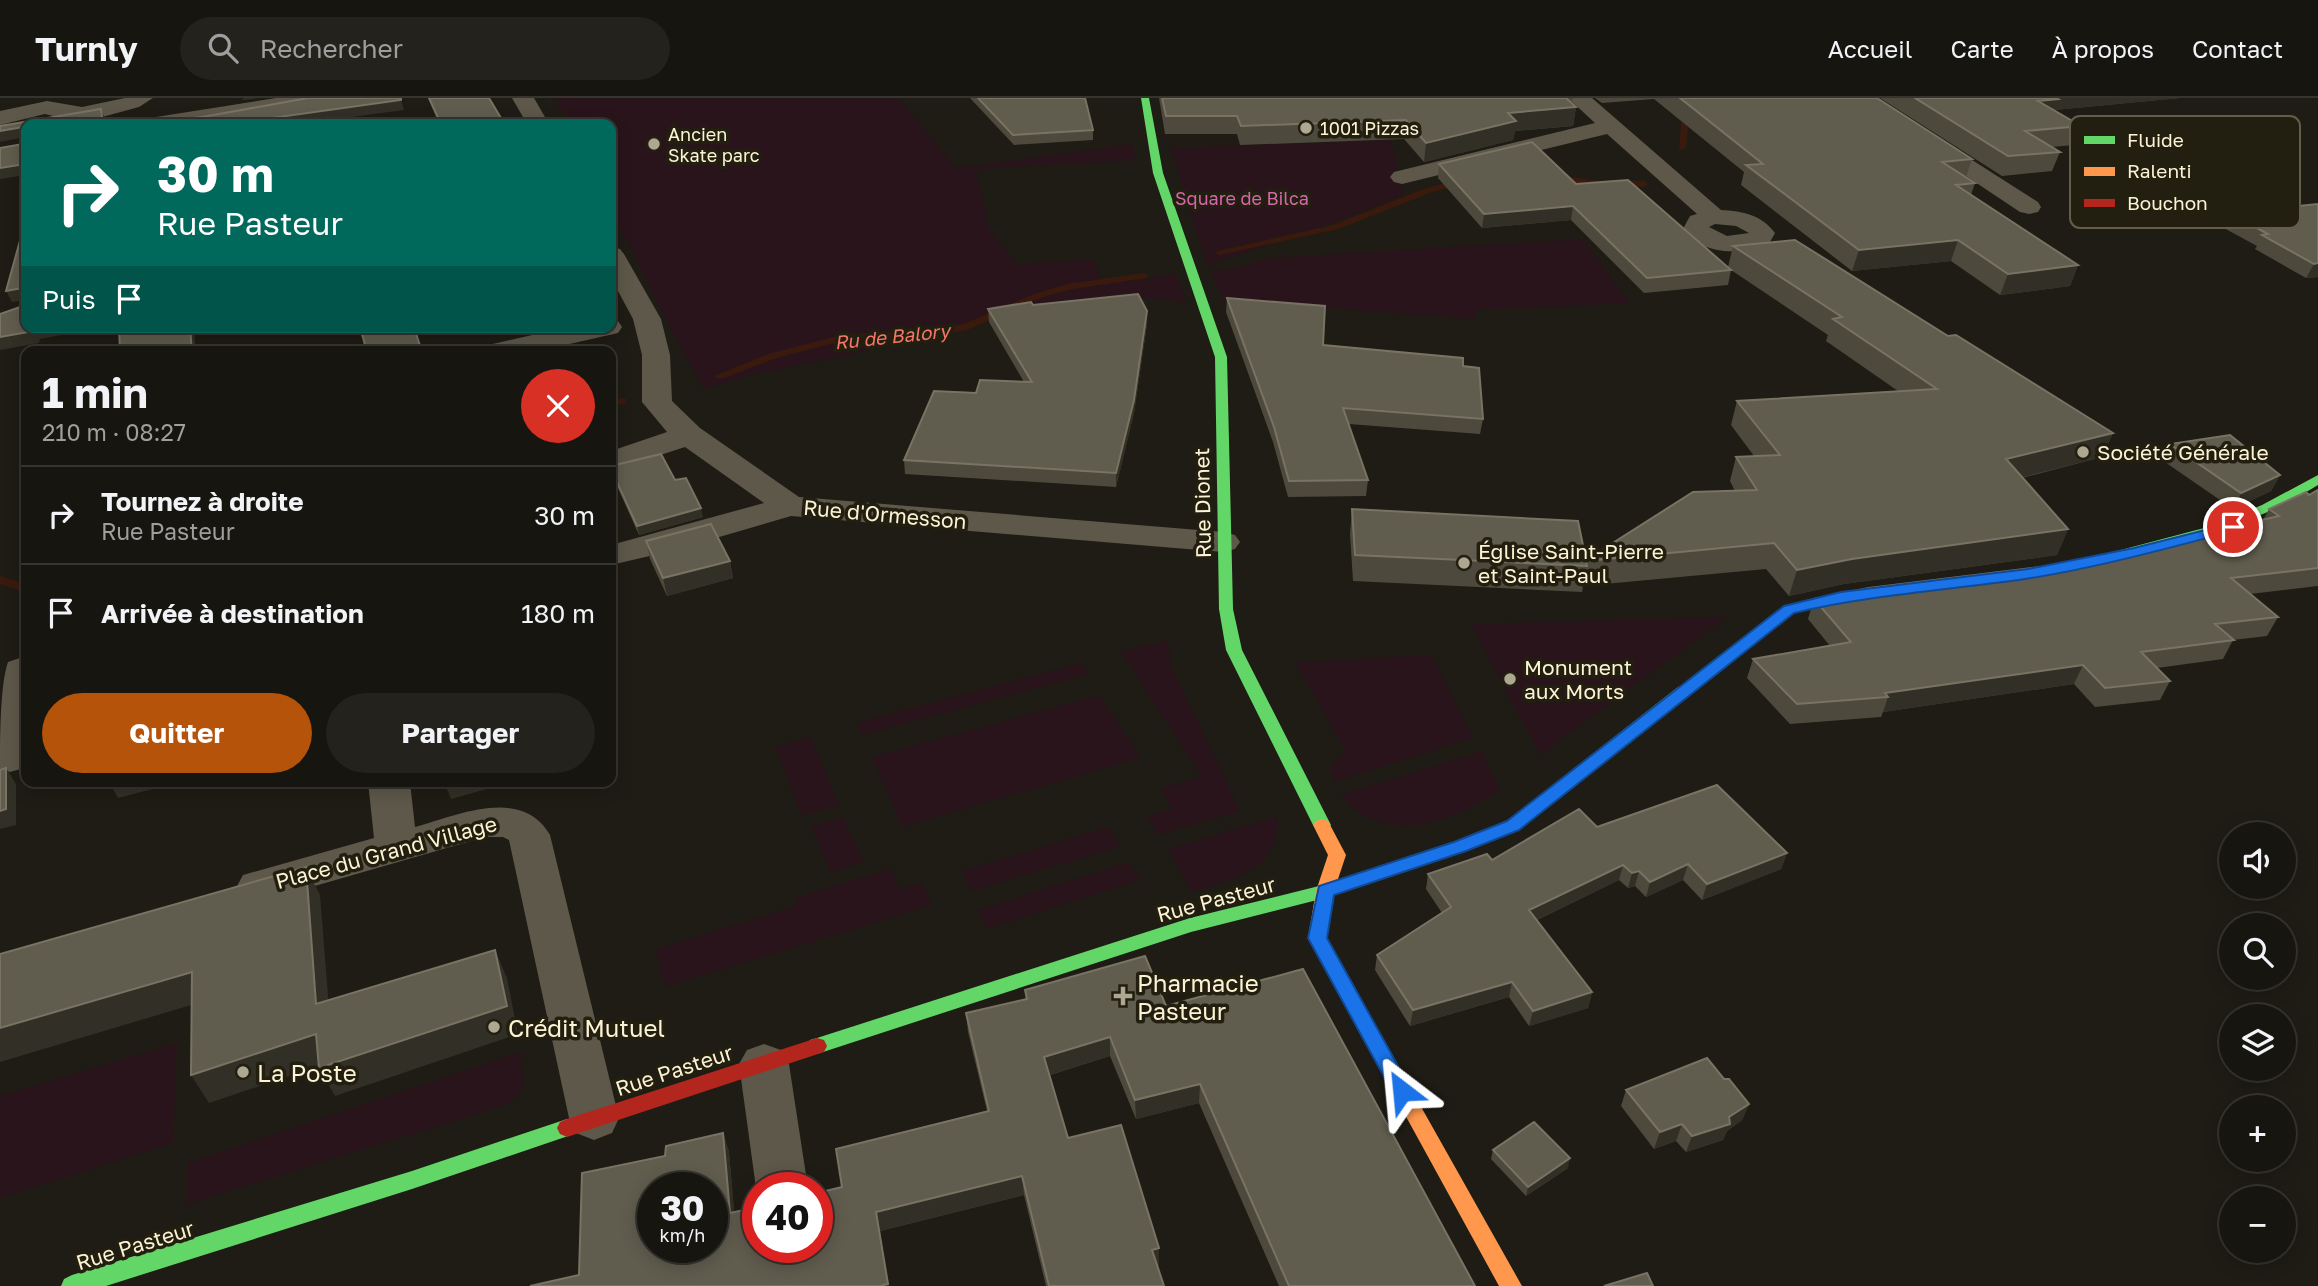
<!DOCTYPE html>
<html lang="fr">
<head>
<meta charset="utf-8">
<style>
  :root { --surface:#16150f; --page:#23221d; --text:#f1f3f6; --muted:#9e9f9e; --line:#35342f; --accent:#b45309 }
  body { margin:0; font-family:"Golos Text",sans-serif; background:var(--page); color:var(--text); height:100vh; display:flex; flex-direction:column; font-size:26px; white-space:nowrap }
  * { box-sizing:border-box; margin:0 }
  p { font-size:23px; color:var(--muted) }
  .icon { flex:none; width:38px; height:38px; fill:none; stroke:currentColor; stroke-width:2; stroke-linecap:round; stroke-linejoin:round }
  .map { position:relative; flex:1; overflow:hidden }
  .side { position:absolute; left:21px; top:248px; width:595px; height:441px; display:flex; flex-direction:column; background:var(--surface); border-radius:14px; box-shadow:0 4px 18px #0003,0 0 0 2px var(--line) }
  .side>* { flex:none }
  .guide { position:absolute; left:21px; top:21px; width:595px; height:214px; border-radius:14px; box-shadow:0 4px 18px #0003,0 0 0 2px var(--line); background:#00695c; color:#fff; overflow:hidden }
  .buttons { position:absolute; left:2219px; top:724px; display:grid; gap:14px }
  .buttons a { display:grid; place-items:center; width:77px; height:77px; border-radius:50%; background:var(--surface); box-shadow:0 4px 18px #0003,0 0 0 2px var(--line); font-size:35px }
  .speed { position:absolute; left:637px; top:1074px; display:flex; gap:14px; font-size:35px; font-weight:700; text-align:center }
  .speed>* { display:grid; place-content:center; width:91px; height:91px; border-radius:50%; background:var(--surface); box-shadow:0 4px 18px #0003,0 0 0 2px var(--line); line-height:1 }
  .speed small { font-size:18px; font-weight:400 }
  .speed .limit { border:10px solid #d22; background:#fff; color:#111 }
  .pin { position:absolute; display:grid; place-items:center; width:60px; height:60px; color:#fff; margin:-30px; border:4px solid #fff; border-radius:50%; box-shadow:0 2px 7px #0007 }
  .me { position:absolute; width:77px; margin:-38px; rotate:331deg; stroke-linejoin:round; filter:drop-shadow(0 0 5px #0008) }
  .turn { display:flex; align-items:center; gap:24px; height:147px; padding:0 21px; font-size:32px }
  .turn .icon { width:91px; height:91px; stroke-width:2.5 }
  .turn b { display:block; font-size:49px; line-height:60px }
  .then { display:flex; align-items:center; height:66px; padding:0 21px; background:#0003; gap:14px; font-size:26px }
  .round { display:grid; place-items:center; flex:none; width:74px; height:74px; border-radius:37px; background:var(--page) }
  .head { display:flex; align-items:center; justify-content:space-between; height:119px; padding:0 21px }
  h1 { font-size:42px; font-weight:700; line-height:52px }
  .action { display:flex; gap:14px; margin-top:auto; padding:14px 21px }
  .action a { flex:1; height:80px; border-radius:42px; background:var(--accent); color:#fff; font-size:28px; font-weight:700; line-height:80px; text-align:center }
  .action a+a { background:var(--page); color:var(--text) }
  ul { padding:0; list-style:none }
  li { display:flex; align-items:center; gap:21px; height:98px; padding:0 21px; border-top:2px solid var(--line) }
  li div { flex:1 }
  li b { display:block; font-size:26px }
  li em { font-style:normal }
  header { display:flex; align-items:center; gap:42px; box-sizing:border-box; height:98px; padding:0 35px; background:var(--surface); border-bottom:2px solid var(--line) }
  header strong { font-size:33px }
  nav { display:flex; gap:38px; margin-inline-start:auto; font-size:24px }
  .search { width:490px; height:63px; background:var(--page); display:flex; align-items:center; gap:18px; box-sizing:border-box; padding:0 24px; border-radius:38px; color:var(--muted); font-size:26px }
  .map>svg:first-child { display:block }
</style>
</head>
<body>
<header>
<strong>Turnly</strong>
<div class="search"><svg class="icon" aria-label="search" viewBox="0 0 24 24"><circle cx="10" cy="10" r="6"/><path d="M15 15l6 6"/></svg>Rechercher</div>
<nav><a>Accueil</a><a>Carte</a><a>À propos</a><a>Contact</a></nav>
</header>
<div class="map">
<svg width="2318" height="1188" viewBox="0 0 2318 1188">
  <rect width="100%" height="100%" fill="#1e1c14"/>
  <path fill="#2a141c" d="M556 0H898L956 70 1132 46 1136 62 976 71 990 134 1017 166 1095 161 1102 185 1143 182 1175 175 1187 204 1125 198 1003 217 854 256 755 276 704 291 666 222 611 110V26H569Z
    M1391 42 1404 97 1341 122 1207 168 1171 50Z
    M1583 141 1629 205 1477 212 1474 221 1223 202 1210 172 1236 170 1269 160Z
    M1727 519 1540 657 1471 526Z
    M1167 542 1172 570 1240 713 1158 737 1148 718 1172 711 1160 690 1202 679 1121 554Z
    M1431 557 1473 640 1334 684 1329 669 1346 653 1295 564Z
    M1081 565 1089 576 862 637 856 625Z
    M1100 597 1140 660 902 729 872 659Z
    M811 639 839 707 802 718 775 649Z
    M1482 653 1500 692C1453 725 1383 749 1341 697Z
    M1278 718C1277 775 1237 780 1191 794L1169 751Z
    M843 719 864 764 831 774 811 728Z
    M1108 729 1119 749 971 793 962 773Z
    M1129 764 1140 782 987 831 977 812Z
    M891 771 899 791 922 785 932 807 665 889 656 851 797 808 795 800Z
    M177 945 173 1045 0 1100V998Z
    M520 954C523 982 532 994 502 1008L187 1106V1065Z"/>
  <g fill="none" stroke-linecap="round" stroke-linejoin="round">
    <path fill="#3b1a0e" fill-rule="evenodd" d="M1696 0H1705L1690 15 1686 50 1679 52 1682 14Z
      M1554 76 1598 83H1644L1648 86 1644 89H1598L1551 81 1550 79Z
      M1453 83 1456 84V88L1432 94 1339 131 1219 157 1214 154 1333 127 1426 90Z
      M1144 175 1147 176V180L1072 191 1043 199 967 232 927 239 846 242 776 260 724 280H716L715 278 768 256 846 236 927 233 964 226 1037 195 1068 186Z
      M622 300 626 301V305L611 309V303Z
      M0 478 26 486V494L0 486Z"/>
    <path fill="#5e584a" fill-rule="evenodd" d="M125 0H153L139 9 95 21 69 22 45 16 0 27V13L47 3 82 9Z
      M276 0H327L324 5 316 6 195 26H145L148 21 156 19Z
      M512 0H534L549 26H527Z
      M1568 0H1592L1721 112C1743 113 1762 117 1775 135L1770 144C1743 158 1702 158 1683 131L1690 118 1697 116 1607 36 1402 86 1394 84 1390 79 1394 74 1595 25ZM1715 126 1736 128 1749 135 1727 138 1709 129Z
      M1849 0H1875L2038 104 2041 109 2038 114 2029 116 2020 114Z
      M611 148 620 151 624 156 661 221 670 257 672 303 700 330 799 399 1223 434 1235 437 1240 444 1235 451 1223 454 791 418 671 453 611 467V447L764 405 685 349 611 373V353L667 334 642 304V257L633 221 611 180Z
      M611 221 618 223 622 229 618 235 534 254H480L484 248 568 229H611Z
      M26 558V666L24 670 10 674 0 671C0 643 0 586 8 564Z
      M368 684H410L415 729C458 717 522 688 550 737L619 1020 612 1035 594 1042 576 1035 569 1020 509 742 503 739H485L259 804 243 799 237 788 243 777 374 740Z
      M764 946 781 952 789 966 808 1090H758V1095L756 1090 739 966 747 952Z"/>
    <path fill="#63d668" fill-rule="evenodd" d="M1141 0H1149L1163 75 1227 259 1233 511 1242 552 1331 727 1328 731H1316L1313 727 1226 552 1219 511 1215 259 1153 75Z
      M2318 377V387C2250 429 2176 449 2099 466L2092 462 2094 459 2208 429 2262 407Z
      M1684 588 1692 593 1690 597 1519 731 1495 742 1325 800 1191 834 817 956 810 954 807 948 810 942 817 940 1190 820 1323 787 1483 734 1507 723 1678 589Z
      M567 1021 574 1024 577 1030 574 1036 412 1091 106 1188H61L64 1181 72 1177 412 1073Z"/>
    <path fill="#ff974d" fill-rule="evenodd" d="M1866 492 1873 496 1871 499 1794 515 1690 597 1684 598 1676 593 1784 508Z
      M1322 721 1328 723 1346 757 1334 793 1326 840 1522 1188H1499L1308 840 1316 793 1328 757 1313 727 1316 723Z"/>
    <path fill="#b3261e" fill-rule="evenodd" d="M817 940 824 942 827 948 824 954 567 1039 560 1036 557 1030 560 1024 567 1021Z"/>
  </g>
  <path fill="#4d4a3d" d="M428 0H489L501 20 502 26H439Z
    M970 0H1085L1093 32V42L1014 47Z
    M1159 0H1573L1572 5 1576 9 1573 28 1515 33 1513 42 1424 64 1404 41 1240 47 1237 36H1165Z
    M1595 0H1877L1972 61 1966 79 1975 85 1971 97 2078 167 2070 188 2000 197 1951 163 1852 173 1741 87 1744 74 1654 1 1602 5Z
    M1880 0H2180L2054 12 2081 28 2074 47 2052 49 2060 54 2052 73 2002 78Z
    M1439 66 1576 86 1728 169 1733 148 1948 238 2113 335 2102 359 2022 380 2068 431 2057 457 1844 486 1789 498 1766 471 1583 488 1582 494 1353 483 1350 436 1352 411 1586 462 1735 393 1730 383 1736 359 1754 358 1731 327 1737 303 1898 293 1826 243 1828 237 1731 172 1728 187 1644 195 1571 122 1482 130 1438 80Z
    M2318 106V179L2306 180 2255 151 2257 148 2222 129 2229 115Z
    M1227 200 1323 247 1463 268 1483 321 1480 336 1349 326 1368 382 1366 398 1288 399 1273 344 1226 214Z
    M1033 207 1147 226 1134 315 1116 389 905 376 904 362 976 295 1024 284 989 224 988 211Z
    M2170 346 2280 377 2271 393 2233 411 2162 362Z
    M611 368 675 382 703 419 639 437 612 377Z
    M2318 392V488L2250 496 2278 519 2267 538 2233 542 2223 561 2157 570 2170 583 2160 602 2095 609 2074 586 1883 614 1881 619 1790 626 1747 580 1753 561 1830 548 1808 521 1814 501 2041 469 2169 447 2171 443 2263 422 2269 411 2309 397Z
    M646 443 730 463 733 480 667 498 650 461Z
    M1597 729 1787 755 1781 771 1702 802 1683 782 1646 799 1635 788 1628 790 1619 782 1537 822 1592 894 1588 910 1529 928 1509 899 1410 928 1375 872 1377 857 1442 815 1426 791 1428 776 1492 762Z
    M1025 892 1166 908 1475 1188H1279L1199 1005 1136 1021 1110 958 1050 977 1068 1040 1159 1168 1158 1169 1164 1188H1046L1024 1097 880 1133 579 1177 665 1058 723 1035 729 1054 734 1114 842 1089 987 1013 968 934 966 915 1026 902Z
    M1724 981 1749 1006 1742 1022 1727 1033 1723 1042 1686 1054 1676 1043 1654 1051 1621 1008 1626 992Z
    M1493 1052 1568 1070 1526 1098 1491 1061Z"/>
  <path fill="#323026" d="M243 0H259L243 2Z
    M2044 0H2180L2054 12 2051 20 2038 3Z
    M401 2 404 12 300 26H250V23Z
    M1576 9 1573 28 1515 33 1513 42 1424 64 1426 45 1508 15Z
    M101 11 105 21 106 26H103Z
    M501 20 502 26H492L491 22Z
    M23 29 26 39 0 44V33Z
    M26 66V77L0 81V70Z
    M1573 108 1571 122 1482 130 1484 116Z
    M1958 142 1951 163 1852 173 1859 152Z
    M2318 165V179L2306 180 2314 166Z
    M2078 167 2070 188 2000 197 2008 176Z
    M22 190 26 202 12 204 6 193Z
    M1147 213V226L1134 315 1116 389V375Z
    M34 229H103L40 241 39 245 0 252V239Z
    M190 229H213L194 233 196 254H192Z
    M2113 335 2102 359 1996 386 2006 361Z
    M2280 377 2271 393 2233 411 2241 395Z
    M701 410 703 419 639 437 637 428Z
    M2068 431 2057 457 1844 486 1789 498 1797 472 1852 461Z
    M730 463 733 480 667 498 663 480Z
    M2083 567 2074 586 1883 614 1888 599 1885 595Z
    M6 670 16 686V727L0 731V713Z
    M109 684H180L118 700Z
    M444 684H512L451 701Z
    M1787 755 1781 771 1702 802 1707 786Z
    M1688 766 1683 782 1646 799 1650 784Z
    M1623 767 1619 782 1526 827 1529 812Z
    M306 769 320 797 331 935 316 906Z
    M1639 773 1635 788 1628 790 1632 775Z
    M495 852 507 880 518 936 335 998 319 970Z
    M192 874 208 902 0 964V930Z
    M1512 884 1509 899 1410 928 1413 912Z
    M1592 894 1588 910 1529 928 1533 913Z
    M316 936 331 964 209 1005 191 977Z
    M1110 939V958L1046 978 1044 959Z
    M1200 986 1199 1005 1136 1021 1135 1002Z
    M1749 1006 1742 1022 1727 1033 1723 1042 1686 1054 1692 1038 1729 1019Z
    M1682 1026 1676 1043 1654 1051 1660 1034Z
    M723 1035 729 1054 736 1134 730 1115Z
    M1570 1060 1568 1070 1526 1098 1528 1089Z
    M1022 1078 1024 1097 880 1133 889 1188H880L876 1114Z
    M1159 1150V1168L1152 1170V1152Z"/>
  <path fill="#605c4e" stroke="#787363" stroke-width="2" fill-rule="evenodd" d="M308 0H401V2L250 23V26H155L208 18Z
    M429 0H489L501 20 491 22 493 26H441Z
    M978 0H1085L1093 32 1013 37Z
    M1162 0H1566L1576 9 1508 15 1516 23 1426 45 1406 22 1241 28 1237 18H1166Z
    M1680 0H1877L1972 61 1942 64 1975 85 1956 87 2078 167 2008 176 1958 142 1859 152 1746 67 1763 66Z
    M1915 0H2056L2058 1 2038 3 2081 28 2025 33 2060 54 2008 58Z
    M101 11 103 26H26V66L0 70V50L23 46V29L0 33V28Z
    M1532 44 1576 86 1628 82 1731 172 1647 180 1573 108 1484 116 1439 66Z
    M2318 106V165L2314 166 2262 137 2268 136 2229 115Z
    M23 132H26V229H34V233L0 239V216L23 208 22 190 6 193Z
    M1795 142 1948 238 1956 237 2113 335 2006 361 2068 431 1852 461 1797 472 1774 445 1586 463 1587 468 1355 457 1352 411 1578 423 1586 462 1693 394 1757 392 1736 359 1780 357 1737 303 1937 291 1833 221 1842 219 1733 148Z
    M1138 196 1147 213 1134 302 1116 375 904 362 934 293 976 295 980 282 1032 284 988 211 1031 204 1033 207Z
    M1227 200 1325 208 1323 247 1463 260V268L1479 270 1483 321 1343 310 1368 382 1289 383 1274 329Z
    M119 229H190L192 254H120Z
    M360 229H414L422 254H367Z
    M2230 337 2280 377 2241 395 2170 346Z
    M661 356 675 382 686 380 701 410 637 428 611 371V368Z
    M2318 392V470L2231 480 2278 519 2215 526 2234 542 2141 554 2170 583 2105 590 2083 567 1885 595 1888 599 1797 606 1753 561 1851 544 1814 501 1869 490 2041 469 2173 447 2171 443 2279 418 2269 411 2306 394 2309 397Z
    M711 426 730 463 663 480 646 443Z
    M6 670V711L0 713V672Z
    M1717 687 1787 755 1707 786 1688 766 1650 784 1639 773 1632 775 1623 767 1529 812 1592 894 1533 913 1512 884 1413 912 1377 857 1451 809 1428 776 1487 756 1492 762 1579 711 1597 729Z
    M306 769 316 906 495 852 507 908 319 970 316 936 191 977 192 874 0 930V856Z
    M1145 858 1166 908 1303 871 1475 1188H1289L1200 986 1135 1002 1110 939 1044 959 1068 1040 1121 1027 1159 1150 1152 1152 1164 1188H1049L1022 1078 876 1114 888 1186 880 1188H530L579 1177 582 1075 665 1058 666 1048 723 1035 730 1115 758 1109V1150H817V1095L842 1089 836 1051 989 1013 966 915 1027 901 1025 892ZM653 1090H712V1150H653Z
    M1707 960 1724 981H1729L1749 1006 1729 1019 1730 1026 1692 1038 1682 1026 1660 1034 1626 992Z
    M1534 1024 1570 1060 1528 1089 1493 1052Z
    M1647 1175 1653 1188H1604Z"/>
  <path fill="#1a73e8" stroke="#114b97" stroke-width="2" d="M2233 425 2240 429 2238 432C2168 450 2097 470 2025 481 1948 492 1870 497 1794 515L1519 732 1466 753 1334 797 1327 840 1412 993 1409 999 1402 1001 1395 999 1308 840 1319 788 1454 744 1507 723 1784 508 1841 494 2028 471 2134 450Z"/>
  <g fill="#aea791" stroke="#221f10" stroke-width="2.5">
    <circle cx="1306" cy="30" r="7"/>
    <circle cx="654" cy="46" r="7"/>
    <circle cx="2083" cy="354" r="7"/>
    <circle cx="1464" cy="465" r="7"/>
    <circle cx="1510" cy="581" r="7"/>
    <path d="M1119.5 887.5h7v7h7v7h-7v7h-7v-7h-7v-7h7z"/>
    <circle cx="494" cy="929" r="7"/>
    <circle cx="243" cy="974" r="7"/>
  </g>
  <g text-anchor="middle" dominant-baseline="central" stroke-width="7" stroke-linejoin="round" paint-order="stroke">
    <g font-size="18" fill="#fcf2d4" stroke="#221f10" text-anchor="start">
      <text x="1320" y="30">1001 Pizzas</text>
      <text x="668" y="36">Ancien<tspan x="668" dy="21">Skate parc</tspan></text>
    </g>
    <g font-size="18" fill="#d765ab" stroke="#221f10">
      <text x="1242" y="100">Square de Bilca</text>
    </g>
    <g font-size="19" font-style="italic" fill="#f47769" stroke="#221f10">
      <text transform="translate(892 238) rotate(-6)">Ru de Balory</text>
    </g>
    <g font-size="21" fill="#fcf2d4" stroke="#221f10" text-anchor="start">
      <text x="2097" y="354">Société Générale</text>
      <text x="1478" y="453">Église Saint-Pierre<tspan x="1478" dy="24">et Saint-Paul</tspan></text>
      <text x="1524" y="569">Monument<tspan x="1524" dy="24">aux Morts</tspan></text>
    </g>
    <g font-size="21" fill="#fcf2d4" stroke="#221f10">
      <text transform="translate(1202 405) rotate(-91)">Rue Dionet</text>
      <text transform="translate(885 416) rotate(5)">Rue d'Ormesson</text>
      <text transform="translate(386 754) rotate(-15)">Place du Grand Village</text>
      <text transform="translate(1216 801) rotate(-15)">Rue Pasteur</text>
      <text transform="translate(674 972) rotate(-18)">Rue Pasteur</text>
      <text transform="translate(135 1147) rotate(-17)">Rue Pasteur</text>
    </g>
    <g font-size="24" fill="#fcf2d4" stroke="#221f10" text-anchor="start">
      <text x="1137" y="884">Pharmacie<tspan x="1137" dy="28">Pasteur</tspan></text>
      <text x="508" y="929">Crédit Mutuel</text>
      <text x="257" y="974">La Poste</text>
    </g>
  </g>
  <rect x="2070" y="18" width="230" height="112" rx="10" fill="#221f10" stroke="#635e4b" stroke-width="2"/>
  <rect x="2084" y="38" width="31" height="8" fill="#63d668"/>
  <rect x="2084" y="69" width="31" height="9" fill="#ff974d"/>
  <rect x="2084" y="101" width="31" height="8" fill="#b3261e"/>
  <g font-size="19" fill="#fcf2d4">
    <text x="2127" y="49">Fluide</text>
    <text x="2127" y="80">Ralenti</text>
    <text x="2127" y="112">Bouchon</text>
  </g>
</svg>
<div class="buttons">
<a><svg class="icon" aria-label="sound" viewBox="0 0 24 24"><path d="M4 9h4l5-4v14l-5-4H4zM17 9q2 3 0 6"/></svg></a>
<a><svg class="icon" aria-label="search" viewBox="0 0 24 24"><circle cx="10" cy="10" r="6"/><path d="M15 15l6 6"/></svg></a>
<a><svg class="icon" aria-label="layers" viewBox="0 0 24 24"><path d="M12 4l9 5-9 5-9-5zM3 14l9 5 9-5"/></svg></a>
<a>+</a>
<a>−</a>
</div>
<div class="speed"><div>30<small>km/h</small></div><div class="limit">40</div></div>
<div class="pin" style="left:2233px;top:429px;background:#d93025"><svg class="icon" aria-label="arrive" viewBox="0 0 24 24"><path d="M6 21V4h12l-3 4 3 4H6"/></svg></div>
<svg class="me" style="left:1402px;top:993px" viewBox="-20 -20 40 40"><path d="M0-17L14 15 0 8-14 15z" fill="#1a73e8" stroke="#fff" stroke-width="4"/></svg>
<div class="guide">
<div class="turn"><svg class="icon" aria-label="right" viewBox="0 0 24 24"><path d="M7 20v-9h11M14 6l5 5-5 5"/></svg><div><b>30 m</b>Rue Pasteur</div></div>
<div class="then">Puis<svg class="icon" aria-label="arrive" viewBox="0 0 24 24"><path d="M6 21V4h12l-3 4 3 4H6"/></svg></div>
</div>
<section class="side">
<div class="head"><div><h1>1 min</h1><p>210 m · 08:27</p></div><a class="round" style="background:#d93025;color:#fff"><svg class="icon" aria-label="close" viewBox="0 0 24 24"><path d="M6 6l12 12M18 6L6 18"/></svg></a></div>
<ul>
<li><svg class="icon" aria-label="right" viewBox="0 0 24 24"><path d="M7 20v-9h11M14 6l5 5-5 5"/></svg><div><b>Tournez à droite</b><p>Rue Pasteur</p></div><em>30 m</em></li>
<li><svg class="icon" aria-label="arrive" viewBox="0 0 24 24"><path d="M6 21V4h12l-3 4 3 4H6"/></svg><div><b>Arrivée à destination</b></div><em>180 m</em></li>
</ul>
<div class="action"><a>Quitter</a><a>Partager</a></div>
</section>
</div>
</body>
</html>
